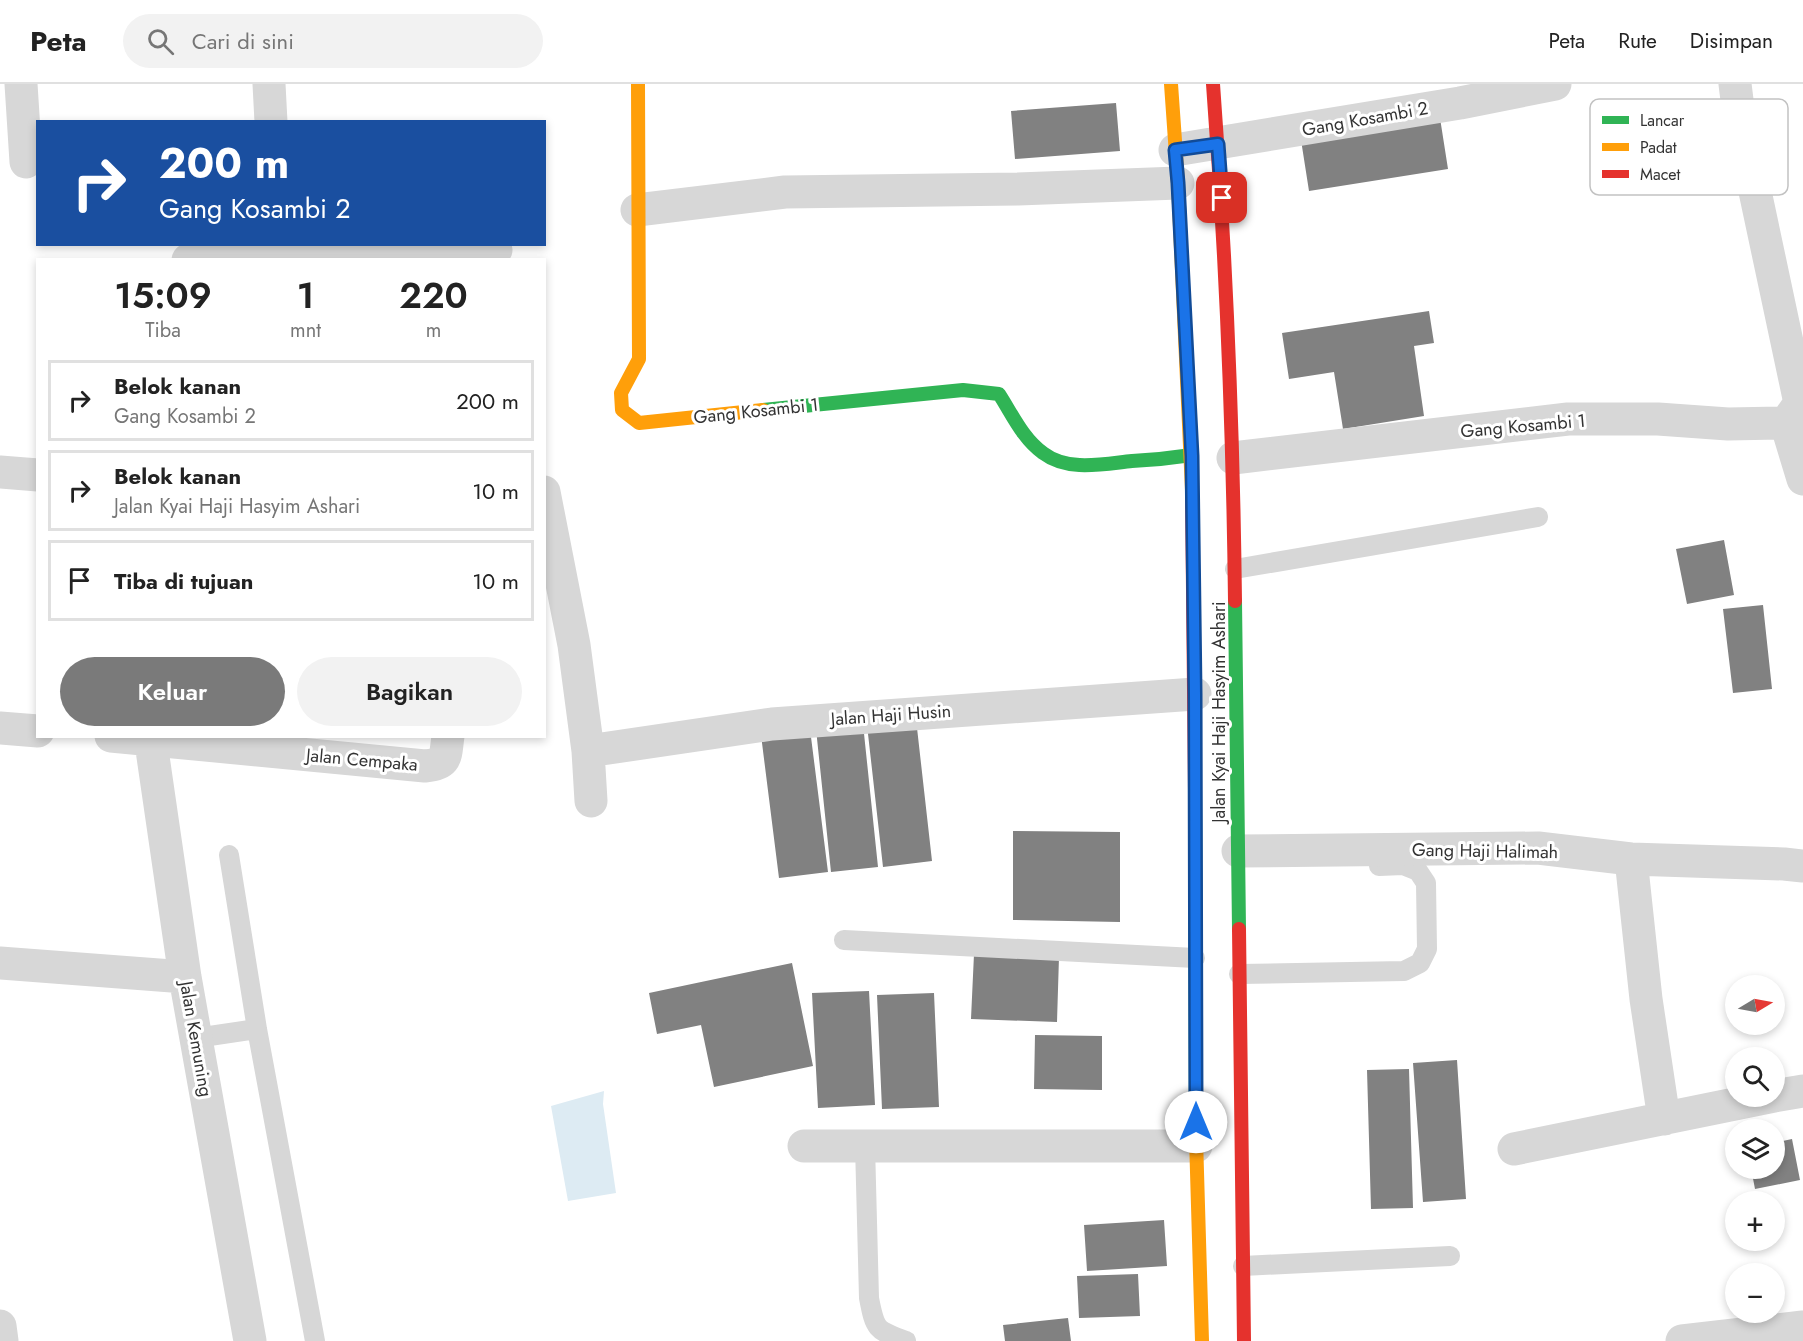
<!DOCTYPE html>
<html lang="id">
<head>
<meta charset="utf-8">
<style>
  :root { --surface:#fff; --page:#f2f2f2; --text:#222; --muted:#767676; --line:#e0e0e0; --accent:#7a7a7a }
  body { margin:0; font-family:Jost,sans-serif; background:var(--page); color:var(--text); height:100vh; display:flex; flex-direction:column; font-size:22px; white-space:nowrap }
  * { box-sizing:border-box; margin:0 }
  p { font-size:20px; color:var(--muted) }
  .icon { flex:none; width:33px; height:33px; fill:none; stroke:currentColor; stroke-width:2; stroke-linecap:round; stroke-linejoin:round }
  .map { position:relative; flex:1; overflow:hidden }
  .sheet { position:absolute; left:36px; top:174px; width:510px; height:480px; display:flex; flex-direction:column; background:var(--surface); border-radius:0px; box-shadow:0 3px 9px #0003 }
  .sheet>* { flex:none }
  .top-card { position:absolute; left:36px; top:36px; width:510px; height:126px; border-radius:0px; box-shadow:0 3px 9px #0003; background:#1a4fa0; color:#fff; overflow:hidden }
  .needle { width:39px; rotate:80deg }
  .controls { position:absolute; left:1725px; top:891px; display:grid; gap:12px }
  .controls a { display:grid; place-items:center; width:60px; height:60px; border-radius:50%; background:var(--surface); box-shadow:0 3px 9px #0003; font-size:30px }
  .pin { position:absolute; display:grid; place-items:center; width:51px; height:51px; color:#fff; margin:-26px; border-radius:12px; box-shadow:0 3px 9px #0006 }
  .me { position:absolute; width:66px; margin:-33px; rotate:0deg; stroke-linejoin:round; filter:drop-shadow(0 0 4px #0008) }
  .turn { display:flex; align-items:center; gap:21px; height:126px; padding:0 24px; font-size:27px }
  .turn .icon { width:78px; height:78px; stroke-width:2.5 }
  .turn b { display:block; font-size:42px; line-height:51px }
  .eta { display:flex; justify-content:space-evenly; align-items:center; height:102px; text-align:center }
  .eta b { font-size:36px; font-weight:600; line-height:42px }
  .cta { display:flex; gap:12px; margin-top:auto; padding:12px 24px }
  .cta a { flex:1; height:69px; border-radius:36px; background:var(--accent); color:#fff; font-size:24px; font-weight:600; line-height:69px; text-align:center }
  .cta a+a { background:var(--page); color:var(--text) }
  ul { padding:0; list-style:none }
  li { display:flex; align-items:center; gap:18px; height:81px; margin:0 12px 9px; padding:0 12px; border:3px solid var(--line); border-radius:0px }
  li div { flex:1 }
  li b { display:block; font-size:22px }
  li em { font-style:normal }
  header { display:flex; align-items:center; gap:36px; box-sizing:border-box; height:84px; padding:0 30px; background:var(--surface); border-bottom:2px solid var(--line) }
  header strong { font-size:28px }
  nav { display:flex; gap:33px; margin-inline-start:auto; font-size:21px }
  .search { width:420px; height:54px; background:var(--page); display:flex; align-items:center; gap:15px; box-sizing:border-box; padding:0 21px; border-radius:33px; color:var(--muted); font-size:22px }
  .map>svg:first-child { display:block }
</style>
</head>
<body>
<header>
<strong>Peta</strong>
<div class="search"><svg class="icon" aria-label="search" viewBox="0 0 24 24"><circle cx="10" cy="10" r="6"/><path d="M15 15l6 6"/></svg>Cari di sini</div>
<nav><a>Peta</a><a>Rute</a><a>Disimpan</a></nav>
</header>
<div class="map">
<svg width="1803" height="1257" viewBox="0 0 1803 1257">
  <rect width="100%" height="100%" fill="#fff"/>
  <path fill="#ddebf3" d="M604 1007 603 1020 616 1109 568 1117 551 1022Z"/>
  <path fill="#818181" d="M1116 19 1120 67 1015 75 1011 27Z
    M1440 34 1448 85 1309 107 1301 56Z
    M1429 227 1434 259 1414 262 1424 332 1343 345 1334 288 1289 295 1282 249Z
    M1724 456 1734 511 1687 520 1676 465Z
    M1763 521 1772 605 1733 609 1723 525Z
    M916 635 932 777 883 783 867 641Z
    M863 640 878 783 831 788 816 645Z
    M810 645 828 788 779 794 761 651Z
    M1013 747 1120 748V838L1013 836Z
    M974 870 1059 873 1057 938 971 935Z
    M792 879 813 982 714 1003 701 941 657 950 649 909Z
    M869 907 875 1021 818 1024 812 909Z
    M934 909 939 1023 882 1025 877 911Z
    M1035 951 1102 952V1006L1034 1005Z
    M1457 976 1466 1115 1423 1118 1413 979Z
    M1409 985 1413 1124 1371 1125 1367 986Z
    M1792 1055 1800 1096 1755 1105 1751 1084H1774V1059Z
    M1164 1136 1167 1182 1087 1187 1084 1141Z
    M1138 1190 1140 1232 1079 1234 1077 1192Z
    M1068 1234 1071 1257H1005L1003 1241Z"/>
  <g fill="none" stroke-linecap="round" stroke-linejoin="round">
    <path stroke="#d7d7d7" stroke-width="20" d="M1235 485 1538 433
      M229 771 257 945 315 1257
      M844 856 1195 874
      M1239 890 1404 887 1420 879 1427 865 1426 799 1418 787 1403 781 1379 782
      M196 954 257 945
      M865 1061 869 1214C875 1246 876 1246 906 1257
      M1243 1182 1450 1172"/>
    <path stroke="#d7d7d7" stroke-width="33" d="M21 0 26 78
      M269 0 271 38
      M1735 0 1739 32 1800 319
      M1175 66 1460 19 1555 0
      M637 126 785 108 1018 105 1178 99
      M188 176 496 166
      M1786 339 1803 395
      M1233 374 1568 335H1658L1728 340 1786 339 1800 319 1803 318
      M0 388 38 391
      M544 408 574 561 588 667 591 717
      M0 644 38 647
      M111 652 425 682C448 680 445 673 448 652
      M150 652 185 893 250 1257
      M588 667 772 640 1195 610
      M1238 767 1538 764 1631 775 1784 780 1803 782
      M1631 775 1646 915 1664 1035
      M0 879 185 893
      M1774 1012 1803 1007
      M804 1062H1196
      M1514 1065 1774 1012
      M0 1242 2 1257
      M1682 1257 1803 1243"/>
    <path stroke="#30b455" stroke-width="14" d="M763 326 963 306 999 310C1012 330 1023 355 1043 369 1068 388 1103 380 1132 377 1152 376 1172 374 1192 371
      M1235 517 1239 845
      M1195 706 1196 1054"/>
    <path stroke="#ff9f0a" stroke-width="14" d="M638 0 639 275 621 309 622 326 639 339 763 326
      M1171 0 1178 99 1192 406
      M1196 1054 1202 1257"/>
    <path stroke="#e5322d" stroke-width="14" d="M1213 0C1226 172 1233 344 1235 517
      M1192 406 1195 706
      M1239 845 1244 1257"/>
  </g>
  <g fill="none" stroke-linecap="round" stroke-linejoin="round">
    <defs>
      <path id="route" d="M1196 1038 1195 610 1192 372 1178 99 1175 66 1218 60 1222 114"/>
    </defs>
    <use href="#route" stroke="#114b97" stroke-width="15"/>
    <use href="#route" stroke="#1a73e8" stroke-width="10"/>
  </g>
  <g text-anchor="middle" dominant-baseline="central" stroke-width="6" stroke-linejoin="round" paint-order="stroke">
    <g font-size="18" fill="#333" stroke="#fff">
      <text transform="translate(1365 35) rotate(-10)">Gang Kosambi 2</text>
      <text transform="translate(756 327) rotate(-6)">Gang Kosambi 1</text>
      <text transform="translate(1523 342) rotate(-5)">Gang Kosambi 1</text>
      <text transform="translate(1219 628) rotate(-90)">Jalan Kyai Haji Hasyim Ashari</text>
      <text transform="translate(891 631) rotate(-4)">Jalan Haji Husin</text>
      <text transform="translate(362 676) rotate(5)">Jalan Cempaka</text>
      <text transform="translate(1485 767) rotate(1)">Gang Haji Halimah</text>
      <text transform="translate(196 955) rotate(80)">Jalan Kemuning</text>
    </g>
  </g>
  <rect x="1590" y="15" width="198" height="96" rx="9" fill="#fff" stroke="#c2c2c2" stroke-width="1.5"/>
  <rect x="1602" y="32" width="27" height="8" fill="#30b455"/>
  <rect x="1602" y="59" width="27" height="8" fill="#ff9f0a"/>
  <rect x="1602" y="86" width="27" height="8" fill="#e5322d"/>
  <g font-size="16" fill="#333">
    <text x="1640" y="42">Lancar</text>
    <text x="1640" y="69">Padat</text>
    <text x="1640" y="96">Macet</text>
  </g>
</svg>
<div class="controls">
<a><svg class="needle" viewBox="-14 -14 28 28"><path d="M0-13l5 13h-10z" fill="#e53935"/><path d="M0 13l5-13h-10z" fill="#767676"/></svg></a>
<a><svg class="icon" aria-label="search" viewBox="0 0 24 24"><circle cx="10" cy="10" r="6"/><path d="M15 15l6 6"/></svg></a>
<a><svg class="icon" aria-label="layers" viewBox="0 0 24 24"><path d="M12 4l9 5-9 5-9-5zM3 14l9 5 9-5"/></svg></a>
<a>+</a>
<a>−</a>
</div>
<div class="pin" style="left:1222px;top:114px;background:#d93025"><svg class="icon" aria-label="arrive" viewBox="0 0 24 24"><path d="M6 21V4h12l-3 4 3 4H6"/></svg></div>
<svg class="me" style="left:1196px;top:1038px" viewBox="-20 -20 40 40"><circle r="19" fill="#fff"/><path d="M0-13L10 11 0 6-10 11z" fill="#1a73e8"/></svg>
<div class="top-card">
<div class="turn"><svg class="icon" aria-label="right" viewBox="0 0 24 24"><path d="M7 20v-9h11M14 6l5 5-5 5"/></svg><div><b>200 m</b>Gang Kosambi 2</div></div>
</div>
<section class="sheet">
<div class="eta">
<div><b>15:09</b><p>Tiba</p></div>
<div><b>1</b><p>mnt</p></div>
<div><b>220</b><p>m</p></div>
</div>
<ul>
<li><svg class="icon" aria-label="right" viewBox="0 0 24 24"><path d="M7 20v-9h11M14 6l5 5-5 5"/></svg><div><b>Belok kanan</b><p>Gang Kosambi 2</p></div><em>200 m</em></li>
<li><svg class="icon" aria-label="right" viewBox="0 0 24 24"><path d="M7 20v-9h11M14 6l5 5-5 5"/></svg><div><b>Belok kanan</b><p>Jalan Kyai Haji Hasyim Ashari</p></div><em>10 m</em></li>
<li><svg class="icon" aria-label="arrive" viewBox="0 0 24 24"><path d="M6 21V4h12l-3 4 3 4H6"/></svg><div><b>Tiba di tujuan</b></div><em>10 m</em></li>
</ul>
<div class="cta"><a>Keluar</a><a>Bagikan</a></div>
</section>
</div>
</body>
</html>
